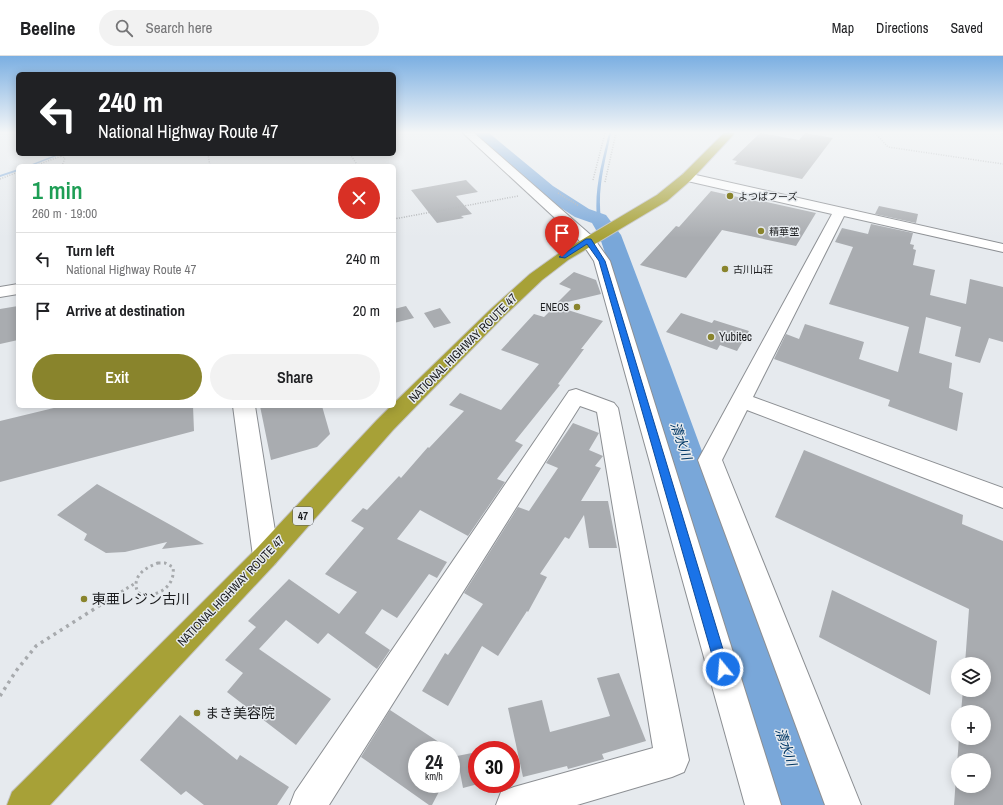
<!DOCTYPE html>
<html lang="en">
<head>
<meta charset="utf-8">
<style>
  :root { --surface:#fff; --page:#f2f2f2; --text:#202124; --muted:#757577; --line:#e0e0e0; --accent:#89842c }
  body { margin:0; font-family:"Archivo Narrow","Noto Sans JP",sans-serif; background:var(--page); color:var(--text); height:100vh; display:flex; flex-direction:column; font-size:15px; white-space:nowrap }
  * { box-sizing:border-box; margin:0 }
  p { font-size:13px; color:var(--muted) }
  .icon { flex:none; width:22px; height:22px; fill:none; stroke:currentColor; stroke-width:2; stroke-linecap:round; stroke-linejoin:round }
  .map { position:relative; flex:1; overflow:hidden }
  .side { position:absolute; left:16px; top:108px; width:380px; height:244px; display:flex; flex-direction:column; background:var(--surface); border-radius:6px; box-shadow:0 2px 10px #0003 }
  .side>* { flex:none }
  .hud { position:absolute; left:16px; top:16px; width:380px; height:84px; border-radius:6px; box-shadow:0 2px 10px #0003; background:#202124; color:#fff; overflow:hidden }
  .buttons { position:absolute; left:951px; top:601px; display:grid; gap:8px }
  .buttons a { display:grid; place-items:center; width:40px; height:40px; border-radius:50%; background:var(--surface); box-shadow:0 2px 10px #0003; font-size:20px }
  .speed { position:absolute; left:408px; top:685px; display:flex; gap:8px; font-size:20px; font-weight:700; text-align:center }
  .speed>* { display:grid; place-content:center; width:52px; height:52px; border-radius:50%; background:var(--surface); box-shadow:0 2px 10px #0003; line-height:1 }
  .speed small { font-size:10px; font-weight:400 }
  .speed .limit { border:6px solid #d22; background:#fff; color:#111 }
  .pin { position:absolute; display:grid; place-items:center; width:34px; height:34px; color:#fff; margin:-41px -17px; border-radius:50% 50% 50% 0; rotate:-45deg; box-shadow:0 0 4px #0007 }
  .pin .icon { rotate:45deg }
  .me { position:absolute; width:44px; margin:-22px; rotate:343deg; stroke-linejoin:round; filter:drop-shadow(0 0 3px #0008) }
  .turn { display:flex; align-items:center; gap:14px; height:84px; padding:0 16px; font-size:18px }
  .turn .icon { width:52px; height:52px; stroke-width:2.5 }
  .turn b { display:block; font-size:28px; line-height:34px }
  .round { display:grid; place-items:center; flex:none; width:42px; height:42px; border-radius:21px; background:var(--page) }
  .overview { display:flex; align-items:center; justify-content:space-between; height:68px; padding:0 16px }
  h1 { font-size:24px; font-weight:600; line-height:30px; color:#1e9e55 }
  .action { display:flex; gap:8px; margin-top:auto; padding:8px 16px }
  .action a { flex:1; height:46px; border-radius:24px; background:var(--accent); color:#fff; font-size:16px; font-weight:600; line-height:46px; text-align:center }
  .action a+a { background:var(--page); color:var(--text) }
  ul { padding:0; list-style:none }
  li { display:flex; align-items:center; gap:12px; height:52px; padding:0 16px; border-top:1px solid var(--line) }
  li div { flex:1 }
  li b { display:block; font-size:15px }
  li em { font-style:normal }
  header { display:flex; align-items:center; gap:24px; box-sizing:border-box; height:56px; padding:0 20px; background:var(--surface); border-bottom:1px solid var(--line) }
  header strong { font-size:19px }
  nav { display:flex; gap:22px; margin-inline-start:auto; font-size:14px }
  .search { width:280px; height:36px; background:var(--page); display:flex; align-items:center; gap:10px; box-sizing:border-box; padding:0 14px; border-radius:22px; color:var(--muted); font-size:15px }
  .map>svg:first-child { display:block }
</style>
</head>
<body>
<header>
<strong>Beeline</strong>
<div class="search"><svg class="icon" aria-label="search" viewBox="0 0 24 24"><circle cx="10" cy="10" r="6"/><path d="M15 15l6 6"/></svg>Search here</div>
<nav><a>Map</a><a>Directions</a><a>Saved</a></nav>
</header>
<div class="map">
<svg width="1003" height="749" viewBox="0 0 1003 749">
  <rect width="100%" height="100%" fill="#e6eaee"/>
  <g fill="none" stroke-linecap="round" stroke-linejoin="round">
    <path fill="#79a7d9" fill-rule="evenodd" d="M609 77H611C605 106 597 133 601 163L599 164 597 163C594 133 602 106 609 77Z
      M58 98H62L31 110H27Z
      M18 113V115L0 121V119Z"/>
    <path fill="#79a7d9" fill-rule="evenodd" d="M472 77H489L553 130 589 153 606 159 621 179 671 311 832 749H780L643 311 599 179 592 167 575 161 539 138Z"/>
  </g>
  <path fill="#a9acb0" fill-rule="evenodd" d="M760 77 799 84 805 77 833 82 802 123 734 108 737 105 732 104Z
    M466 124 478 136 456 140 472 158 461 160 464 162 437 167 411 134Z
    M711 135 760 146 762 145 816 157 796 190 722 174 686 222 640 209 676 170 679 171Z
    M879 150 918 158 916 167 875 158Z
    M871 168 913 177 910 188 914 189 913 193 916 194 913 209 935 214 930 239 966 248 970 223 1003 231V286L989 282 980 307 955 300 961 271 926 261 919 297 952 307 949 332 963 337 957 375 888 350 890 344 774 303 786 278 799 283 805 268 864 286 859 303 898 316 909 271 829 248 853 191 835 186 842 172 868 178Z
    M574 216 596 224 601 238 555 249 571 233 559 228Z
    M18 250V284L0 288V253Z
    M406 250 414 262 394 267V253Z
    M555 250 603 265 581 293H584L558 328 560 329 515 385 523 389 497 423 505 426 468 480 420 454 397 483 447 506 437 522 429 518 397 562 382 553 365 577 390 594 377 613 328 577 318 588 286 564 259 593 331 643 296 689 227 636 243 617 225 604 256 571 248 565 289 523 339 558 357 536 325 518 364 472 351 465 363 452 367 454 399 420 401 422 428 391 429 392 464 355 449 349 460 337 501 354 539 308 501 294 534 258 544 261Z
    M440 252 451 267 434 272 424 257Z
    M681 257 712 267 714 264 749 275 737 295 720 289 717 294 666 276Z
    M62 350H193L194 375 0 426V365Z
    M260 350H322L330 378 317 391 271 404Z
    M573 367 599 377 589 394 603 400 595 410 601 412 581 445H608L617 492H589L584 459 569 483 565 481 540 518 547 521 528 556 527 555 498 600 482 590 448 650 422 635 445 597 448 599 483 548 464 537 518 451 529 455 558 412 546 407Z
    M804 394 963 459 962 468 1003 485V749H954L959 682H984V656H961L963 634H984V608H965L969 553 775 461ZM958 704H984V730H958Z
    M97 428 176 472 204 488 162 493 167 486 125 496 106 497 84 484 87 478 57 459Z
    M832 534 937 585 930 639 819 581Z
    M619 617 646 685 602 698 604 703 568 713 567 710 523 721 508 652 542 644 550 676 610 660 597 622Z
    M390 654 451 694H417V728H443L432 749H429L361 701Z
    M180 659 237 704 240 699 289 731 277 749H204L186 735 181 739 140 704Z
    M472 697 478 728 463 732 457 700Z"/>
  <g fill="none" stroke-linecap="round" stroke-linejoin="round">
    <defs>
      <path id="minor" d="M463 77H474L593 181 610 205 781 749H745L594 205 582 187Z
        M687 117 1003 188V196L844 160 753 341 1003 432V452L747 354 722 404 861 749H825L698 404 832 158 683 124 681 121 683 118Z
        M18 228V238L0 241V231Z
        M576 333 614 347 618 352 689 704 684 716 672 721 577 749H496L501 736 514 731 653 692 597 356 580 350 329 749H290L295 736 569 335Z
        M233 350H255L279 500 275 508 266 512 257 508 253 500Z"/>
      <path id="highway" d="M724 77H735L691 124 667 145 568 204 542 224 503 261 393 374 275 508 50 749H7L12 736 257 492 377 364 391 350H394V347L491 253 530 218 558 198 657 139 683 118Z"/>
    </defs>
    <use href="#minor" stroke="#8c8f93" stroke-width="2"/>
    <use href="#highway" stroke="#c4c4c4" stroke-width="2"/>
    <path stroke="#a7aaad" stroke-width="1.5" stroke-dasharray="1 1.5" stroke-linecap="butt" d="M875 77 888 91 1003 108
      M1002 77 1003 80
      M208 98 210 110
      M350 98 358 110
      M61 100 65 102 62 110
      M34 110 67 98
      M0 123 18 116
      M593 124 605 77
      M605 126 616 77
      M558 137 579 150
      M394 163 518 140"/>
    <path stroke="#a7aaad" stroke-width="3" stroke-dasharray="2.5 3.5" stroke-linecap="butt" d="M158 507H165L173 511C176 531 156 543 138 537 131 521 144 512 158 507Z
      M111 542 134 528"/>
    <path stroke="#a7aaad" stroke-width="3.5" stroke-dasharray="3 4.5" stroke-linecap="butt" d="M0 640 16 615 36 590 113 541"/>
    <use href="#minor" fill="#fff" fill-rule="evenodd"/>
    <use href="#highway" fill="#a7a137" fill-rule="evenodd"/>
  </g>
  <linearGradient id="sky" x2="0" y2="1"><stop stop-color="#7bafe2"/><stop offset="0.42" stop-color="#f4f6f7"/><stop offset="1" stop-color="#f4f6f7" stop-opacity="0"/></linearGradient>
  <rect width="1003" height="182" fill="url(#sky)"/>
  <path fill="#1a73e8" stroke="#114b97" d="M586 183H591L605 205 729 613 727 617 723 619 718 617 716 613 599 205 587 188 565 202 559 201Z"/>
  <g fill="#89842c" stroke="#e6eaee" stroke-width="1.5">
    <circle cx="730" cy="140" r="4"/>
    <circle cx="761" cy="175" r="4"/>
    <circle cx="725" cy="213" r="4"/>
    <circle cx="577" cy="251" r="4"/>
    <circle cx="711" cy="281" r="4"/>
    <circle cx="84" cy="543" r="4"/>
    <circle cx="197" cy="657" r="4"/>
  </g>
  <g text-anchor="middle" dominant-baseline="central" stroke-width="3" stroke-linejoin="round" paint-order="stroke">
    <g font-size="10" fill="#1b1c1e" stroke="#e6eaee" text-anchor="start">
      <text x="738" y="140">よつばフーズ</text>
      <text x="769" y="175">精華堂</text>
      <text x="733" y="213">古川山荘</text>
      <text x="569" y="251" text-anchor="end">ENEOS</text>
    </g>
    <rect fill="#e6eaee" stroke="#585a5c" stroke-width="1" x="293" y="451" width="20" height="18" rx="3"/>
    <g font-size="11" font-weight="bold" fill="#1b1c1e">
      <text x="303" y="460">47</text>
    </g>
    <g font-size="12" fill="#1b1c1e" stroke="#e6eaee" text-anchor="start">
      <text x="719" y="281">Yubitec</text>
    </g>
    <g font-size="12" fill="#1b1c1e" stroke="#e6eaee">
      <text transform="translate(463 292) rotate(-45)">NATIONAL HIGHWAY ROUTE 47</text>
      <text transform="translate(231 535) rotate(-46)">NATIONAL HIGHWAY ROUTE 47</text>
    </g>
    <g font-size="13" font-style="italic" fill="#013765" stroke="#e6eaee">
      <text transform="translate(681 385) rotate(71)">清水川</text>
      <text transform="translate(786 691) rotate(71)">清水川</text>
    </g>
    <g font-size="14" fill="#1b1c1e" stroke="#e6eaee" text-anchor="start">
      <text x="92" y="543">東亜レジン古川</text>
      <text x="205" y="657">まき美容院</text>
    </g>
  </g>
</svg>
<div class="buttons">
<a><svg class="icon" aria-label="layers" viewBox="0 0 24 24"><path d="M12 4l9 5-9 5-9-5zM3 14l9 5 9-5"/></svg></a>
<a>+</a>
<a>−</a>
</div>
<div class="speed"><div>24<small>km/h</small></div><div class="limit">30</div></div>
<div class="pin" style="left:562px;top:201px;background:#d93025"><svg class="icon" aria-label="arrive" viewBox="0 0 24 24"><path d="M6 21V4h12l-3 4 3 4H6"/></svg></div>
<svg class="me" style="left:723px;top:613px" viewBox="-20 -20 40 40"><circle r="17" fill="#1a73e8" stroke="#fff" stroke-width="3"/><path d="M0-11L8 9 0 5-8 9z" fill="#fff"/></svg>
<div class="hud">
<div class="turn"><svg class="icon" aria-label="left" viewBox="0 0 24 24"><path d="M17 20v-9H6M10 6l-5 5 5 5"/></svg><div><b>240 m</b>National Highway Route 47</div></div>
</div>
<section class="side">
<div class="overview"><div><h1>1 min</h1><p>260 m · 19:00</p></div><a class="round" style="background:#d93025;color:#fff"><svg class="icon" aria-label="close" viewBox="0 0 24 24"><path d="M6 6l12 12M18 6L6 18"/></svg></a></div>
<ul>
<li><svg class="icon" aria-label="left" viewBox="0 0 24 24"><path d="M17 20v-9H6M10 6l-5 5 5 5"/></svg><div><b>Turn left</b><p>National Highway Route 47</p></div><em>240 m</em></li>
<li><svg class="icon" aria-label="arrive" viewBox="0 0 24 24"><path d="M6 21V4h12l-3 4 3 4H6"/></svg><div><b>Arrive at destination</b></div><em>20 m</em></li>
</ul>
<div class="action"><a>Exit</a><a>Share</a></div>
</section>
</div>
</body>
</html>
